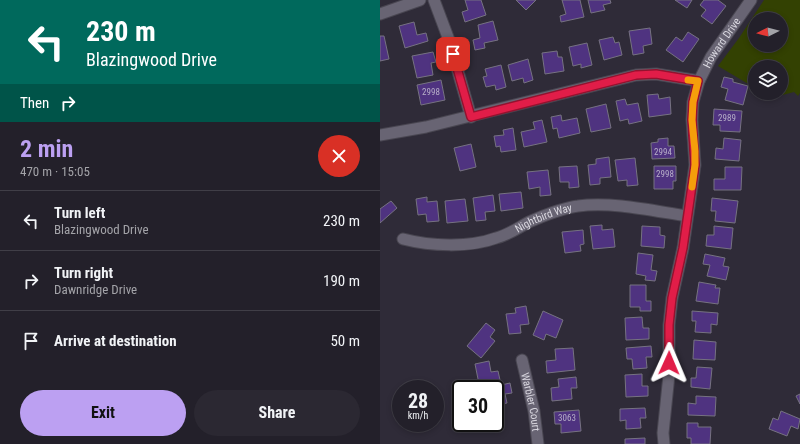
<!DOCTYPE html>
<html lang="en">
<head>
<meta charset="utf-8">
<style>
  :root { --surface:#23202a; --page:#2b2832; --text:#f1f3f6; --muted:#a3a3a8; --line:#403e47; --accent:#bca0f2 }
  body { margin:0; font-family:"Roboto Condensed",sans-serif; background:var(--page); color:var(--text); height:100vh; display:flex; flex-direction:column; font-size:15px; white-space:nowrap }
  * { box-sizing:border-box; margin:0 }
  p { font-size:13px; color:var(--muted) }
  .icon { flex:none; width:22px; height:22px; fill:none; stroke:currentColor; stroke-width:2; stroke-linecap:round; stroke-linejoin:round }
  .map { position:relative; flex:1; overflow:hidden }
  .details { display:flex; flex-direction:column; background:var(--surface); width:380px }
  .details>* { flex:none }
  .top-card { background:#00695c; color:#fff; overflow:hidden }
  .needle { width:26px; rotate:264deg }
  .tools { position:absolute; left:368px; top:12px; display:grid; gap:8px }
  .tools a { display:grid; place-items:center; width:40px; height:40px; border-radius:50%; background:var(--surface); box-shadow:0 2px 6px #0003,0 0 0 1px var(--line); font-size:20px }
  .speed { position:absolute; left:12px; top:380px; display:flex; gap:8px; font-size:20px; font-weight:700; text-align:center }
  .speed>* { display:grid; place-content:center; width:52px; height:52px; border-radius:50%; background:var(--surface); box-shadow:0 2px 6px #0003,0 0 0 1px var(--line); line-height:1 }
  .speed small { font-size:10px; font-weight:400 }
  .speed .limit { border:2px solid #111; border-radius:6px; background:#fff; color:#111 }
  .pin { position:absolute; display:grid; place-items:center; width:34px; height:34px; color:#fff; margin:-17px; border-radius:8px; box-shadow:0 2px 6px #0006 }
  .me { position:absolute; width:44px; margin:-22px; rotate:1deg; stroke-linejoin:round; filter:drop-shadow(0 0 3px #0008) }
  .turn { display:flex; align-items:center; gap:14px; height:84px; padding:0 20px; font-size:18px }
  .turn .icon { width:52px; height:52px; stroke-width:2.5 }
  .turn b { display:block; font-size:28px; line-height:34px }
  .then { display:flex; align-items:center; height:38px; padding:0 20px; background:#0003; gap:8px; font-size:15px }
  .round { display:grid; place-items:center; flex:none; width:42px; height:42px; border-radius:21px; background:var(--page) }
  .headline { display:flex; align-items:center; justify-content:space-between; height:68px; padding:0 20px }
  h1 { font-size:24px; font-weight:700; line-height:30px; color:var(--accent) }
  .cta { display:flex; gap:8px; margin-top:auto; padding:8px 20px }
  .cta a { flex:1; height:46px; border-radius:24px; background:var(--accent); color:#111; font-size:16px; font-weight:700; line-height:46px; text-align:center }
  .cta a+a { background:var(--page); color:var(--text) }
  ul { padding:0; list-style:none }
  li { display:flex; align-items:center; gap:12px; height:60px; padding:0 20px; border-top:1px solid var(--line) }
  li div { flex:1 }
  li b { display:block; font-size:15px }
  li em { font-style:normal }
  main { display:flex; flex:1; min-height:0 }
  .map>svg:first-child { display:block }
</style>
</head>
<body>
<main>
<section class="details">
<div class="top-card">
<div class="turn"><svg class="icon" aria-label="left" viewBox="0 0 24 24"><path d="M17 20v-9H6M10 6l-5 5 5 5"/></svg><div><b>230 m</b>Blazingwood Drive</div></div>
<div class="then">Then<svg class="icon" aria-label="right" viewBox="0 0 24 24"><path d="M7 20v-9h11M14 6l5 5-5 5"/></svg></div>
</div>
<div class="headline"><div><h1>2 min</h1><p>470 m · 15:05</p></div><a class="round" style="background:#d93025;color:#fff"><svg class="icon" aria-label="close" viewBox="0 0 24 24"><path d="M6 6l12 12M18 6L6 18"/></svg></a></div>
<ul>
<li><svg class="icon" aria-label="left" viewBox="0 0 24 24"><path d="M17 20v-9H6M10 6l-5 5 5 5"/></svg><div><b>Turn left</b><p>Blazingwood Drive</p></div><em>230 m</em></li>
<li><svg class="icon" aria-label="right" viewBox="0 0 24 24"><path d="M7 20v-9h11M14 6l5 5-5 5"/></svg><div><b>Turn right</b><p>Dawnridge Drive</p></div><em>190 m</em></li>
<li><svg class="icon" aria-label="arrive" viewBox="0 0 24 24"><path d="M6 21V4h12l-3 4 3 4H6"/></svg><div><b>Arrive at destination</b></div><em>50 m</em></li>
</ul>
<div class="cta"><a>Exit</a><a>Share</a></div>
</section>
<div class="map">
<svg width="420" height="444" viewBox="0 0 420 444">
  <rect width="100%" height="100%" fill="#2f2b38"/>
  <path fill="#334102" fill-rule="evenodd" d="M384 0H420V93L418 96 414 92 391 98 382 93H401V67H375V88L338 66 359 38ZM375 19H401V45H375Z"/>
  <path fill="#4f3380" stroke="#767281" d="M85 0H101L106 15 85 22 82 12 88 10Z
    M136 0H156L146 10Z
    M182 0H200L204 17 181 22 180 16 186 14Z
    M208 0H230L231 3 223 5 225 10 211 13Z
    M295 0H312L307 8Z
    M324 0H338L346 6 332 24 321 16 326 10 320 5Z
    M113 21 118 40 104 43 105 48 95 50 93 40 100 38 98 25Z
    M34 22 37 35 46 33 48 41 25 48 19 26Z
    M270 28 272 44 263 46 264 53 253 55 249 31Z
    M308 32 319 39 303 62 286 50 296 37 302 41Z
    M0 36H4L9 59 0 61Z
    M233 37 235 43 239 42 242 55 224 60 219 40Z
    M207 43 212 65 201 68V64L193 66 189 47Z
    M177 51 178 57H182L184 71 165 74 162 53Z
    M53 52 56 62 51 63 53 75 37 78 32 56Z
    M148 59 153 80 144 83 143 78 132 81 128 65Z
    M121 65 126 87 116 90 115 85 106 87 103 77 107 76 105 69Z
    M344 77 353 79V82L368 86 363 105 345 100 348 89 341 87Z
    M61 80 65 100 41 105 37 85Z
    M278 94 279 99 290 97 291 114 269 117 267 95Z
    M245 99 247 105 258 103 262 121 249 124 248 119 240 121 236 101Z
    M226 104 231 128 211 132 206 109Z
    M334 109 362 111 360 132 340 131V125H333Z
    M181 115 182 121 197 118 200 133 179 138 177 128 173 129 171 117Z
    M162 120 167 142 144 147 141 132 155 129 153 122Z
    M133 128 136 150 121 152 120 146 116 147 114 136 124 135 123 130Z
    M288 138V146H294L295 158 272 159 271 143 278 142V139Z
    M344 138 361 140 359 161 335 159 336 148 343 149Z
    M91 144 96 167 80 171 74 148Z
    M229 157 231 177 220 178V184L210 185 208 165 216 164V159Z
    M255 158 258 185 247 186V180L238 181 235 160Z
    M197 166 199 187 189 188V182H180L179 167Z
    M274 166H296V181H293V189H274Z
    M345 167H362L361 190H334V179H345Z
    M168 170 171 195 160 196V187L149 189 147 172Z
    M141 192 143 208 121 211 119 194Z
    M113 195 115 211 105 212 106 220 96 221 93 198Z
    M47 197V202L57 201 59 221 47 222 46 214 38 215 36 199Z
    M332 198 358 201 355 223 335 221 336 211H331Z
    M85 199 88 221 67 223 65 201Z
    M11 201 17 208 0 223V209Z
    M222 225V230L233 229 235 247 213 249 210 226Z
    M262 226 280 227V235L285 236 284 248 261 246Z
    M334 226 353 228 351 249 326 246 327 235H334Z
    M203 230 204 244 200 245 201 251 185 253 182 232Z
    M258 253 273 255 271 270 277 271 275 281 265 280 266 276 256 274Z
    M325 254 345 258 343 266 349 267 346 280 327 276 330 265 323 264Z
    M319 282 336 285 335 288H340L338 304 316 301Z
    M250 285H266V301H271V311H260V307H250Z
    M146 306 149 324 140 325 141 333 129 334 126 314 136 313 135 308Z
    M163 311 183 320 176 338 166 334 164 340 153 335Z
    M312 311 338 313 337 325 331 324V333L315 332 316 321H312Z
    M262 317 263 328H269V339L246 340 245 318Z
    M106 323 115 330 110 337 115 341 101 358 87 346Z
    M314 340 336 342 335 360 313 359Z
    M271 346 272 357H266L267 368 253 369 252 359H247L246 348Z
    M193 348 195 370 167 373 166 361 176 360 175 349Z
    M109 361 111 372 118 371 120 380 99 384 95 364Z
    M317 367 332 368 330 389 311 387V378H316Z
    M262 374V386H268V396L246 397 245 375Z
    M196 377 197 388H191L192 399 172 401 171 388 179 387 178 379Z
    M130 383 132 393 125 394 127 403 116 405 115 389H108V388Z
    M420 394V404L416 396Z
    M316 396 336 397 335 416 308 415V403L316 404Z
    M265 408 266 418H260L261 428 246 429V420L240 421V409Z
    M199 410 201 431 181 433V424H175L174 412Z
    M401 411 420 419 418 429 411 426 407 436 389 429 393 418 398 420Z
    M307 423H318V427H331L330 444H311V438H307Z
    M265 438V444H245V439Z"/>
  <g fill="none" stroke-linecap="round" stroke-linejoin="round">
    <defs>
      <g id="minor">
        <path d="M54 0 69 40 91 117"/>
        <path d="M0 14 40 0"/>
        <path d="M0 135 46 127 256 75 276 74 319 81"/>
        <path id="s1" d="M23 239C50 246 89 248 116 238 128 235 138 228 149 222 165 215 182 208 198 206 231 201 274 211 307 216"/>
        <path id="s2" d="M142 360 154 411 158 444"/>
        <path id="s3" d="M284 444 283 433 289 375V325L292 298 303 248 315 165 312 120 313 102 319 81 331 57 371 0"/>
      </g>
    </defs>
    <use href="#minor" stroke="#494651" stroke-width="13"/>
    <use href="#minor" stroke="#686473" stroke-width="11"/>
  </g>
  <g fill="none" stroke-linecap="round" stroke-linejoin="round">
    <defs>
      <path id="route" d="M73 54 91 117 256 75 276 74 318 81 313 102 312 120 315 165 303 248 292 298 289 325V363"/>
    </defs>
    <use href="#route" stroke="#92132f" stroke-width="10"/>
    <use href="#route" stroke="#e11d48" stroke-width="7"/>
    <path stroke="#f59e0b" stroke-width="7" d="M308 80 318 81 313 102 312 120 315 151V165L312 187"/>
  </g>
  <g text-anchor="middle" dominant-baseline="central" stroke-width="4" stroke-linejoin="round" paint-order="stroke">
    <g font-size="9" fill="#b6aec7">
      <text x="51" y="92">2998</text>
      <text x="347" y="118">2989</text>
      <text x="283" y="152">2994</text>
      <text x="285" y="174">2998</text>
      <text x="187" y="418">3063</text>
    </g>
    <g font-size="11" fill="#d9d7df" stroke="#16151a">
      <text stroke="none"><textPath href="#s3" startOffset="411">Howard Drive</textPath></text>
      <text stroke="none"><textPath href="#s1" startOffset="146">Nightbird Way</textPath></text>
      <text stroke="none"><textPath href="#s2" startOffset="43">Warbler Court</textPath></text>
    </g>
  </g>
</svg>
<div class="tools">
<a><svg class="needle" viewBox="-14 -14 28 28"><path d="M0-13l5 13h-10z" fill="#e53935"/><path d="M0 13l5-13h-10z" fill="#a3a3a8"/></svg></a>
<a><svg class="icon" aria-label="layers" viewBox="0 0 24 24"><path d="M12 4l9 5-9 5-9-5zM3 14l9 5 9-5"/></svg></a>
</div>
<div class="speed"><div>28<small>km/h</small></div><div class="limit">30</div></div>
<div class="pin" style="left:73px;top:54px;background:#d93025"><svg class="icon" aria-label="arrive" viewBox="0 0 24 24"><path d="M6 21V4h12l-3 4 3 4H6"/></svg></div>
<svg class="me" style="left:289px;top:363px" viewBox="-20 -20 40 40"><path d="M0-17L14 15 0 8-14 15z" fill="#e11d48" stroke="#fff" stroke-width="4"/></svg>
</div>
</main>
</body>
</html>
